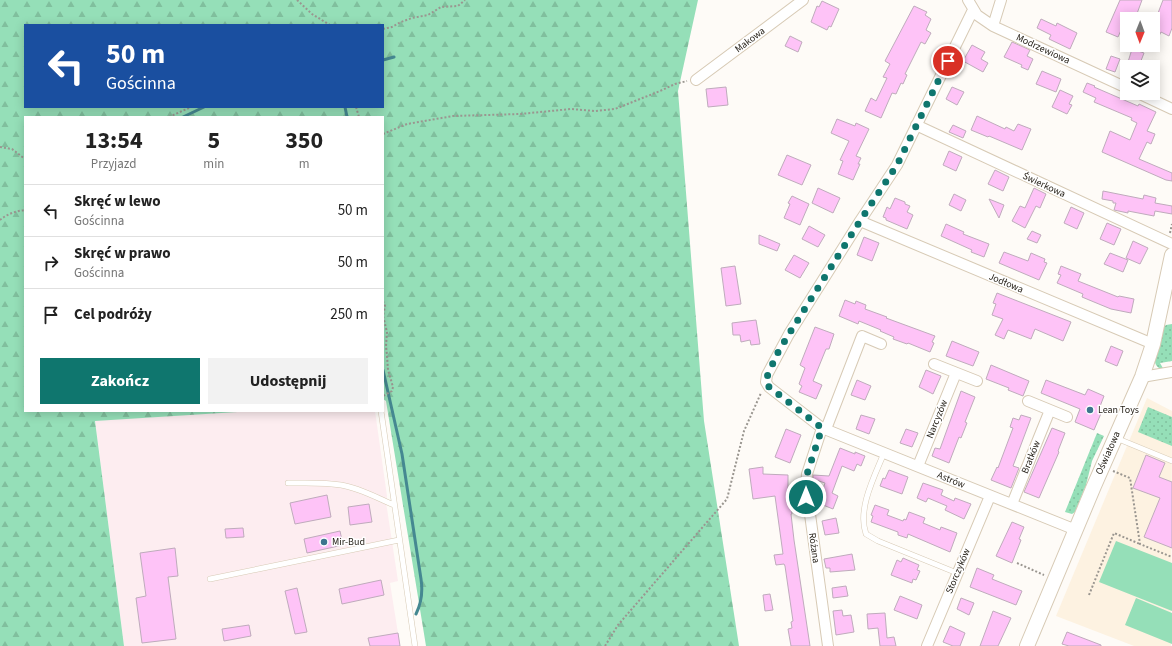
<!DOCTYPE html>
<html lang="pl">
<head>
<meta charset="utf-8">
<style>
  :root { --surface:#fff; --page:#f2f2f2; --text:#222; --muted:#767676; --line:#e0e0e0; --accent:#0f766e }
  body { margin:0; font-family:"Source Sans 3",sans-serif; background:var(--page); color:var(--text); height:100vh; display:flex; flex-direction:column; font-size:15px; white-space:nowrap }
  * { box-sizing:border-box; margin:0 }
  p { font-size:13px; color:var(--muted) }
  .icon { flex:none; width:22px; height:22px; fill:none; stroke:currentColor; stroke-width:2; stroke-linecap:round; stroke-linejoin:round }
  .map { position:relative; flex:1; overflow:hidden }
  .drawer { position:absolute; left:24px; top:116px; width:360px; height:296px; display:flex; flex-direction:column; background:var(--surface); border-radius:0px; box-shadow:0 2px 10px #0003 }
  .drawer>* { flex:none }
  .banner { position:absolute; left:24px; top:24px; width:360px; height:84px; border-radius:0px; box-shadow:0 2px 10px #0003; background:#1a4fa0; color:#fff; overflow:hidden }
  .needle { width:26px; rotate:181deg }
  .fabs { position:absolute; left:1120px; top:12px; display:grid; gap:8px }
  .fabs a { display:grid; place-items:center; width:40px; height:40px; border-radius:0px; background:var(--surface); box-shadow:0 2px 10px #0003; font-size:20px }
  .pin { position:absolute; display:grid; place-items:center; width:34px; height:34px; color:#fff; margin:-17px; border:2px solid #fff; border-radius:50%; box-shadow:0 1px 4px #0007 }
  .me { position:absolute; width:44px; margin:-22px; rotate:0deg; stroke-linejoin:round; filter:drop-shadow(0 0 3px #0008) }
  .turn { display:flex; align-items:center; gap:14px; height:84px; padding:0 16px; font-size:18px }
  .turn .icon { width:52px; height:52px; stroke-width:2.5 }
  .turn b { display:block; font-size:28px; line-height:34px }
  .eta { display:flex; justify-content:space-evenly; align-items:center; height:68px; text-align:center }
  .eta b { font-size:24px; font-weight:700; line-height:28px }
  .action { display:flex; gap:8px; margin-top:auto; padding:8px 16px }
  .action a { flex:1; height:46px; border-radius:0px; background:var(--accent); color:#fff; font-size:16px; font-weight:700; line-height:46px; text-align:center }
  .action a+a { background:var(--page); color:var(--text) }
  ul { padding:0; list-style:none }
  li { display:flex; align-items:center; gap:12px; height:52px; padding:0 16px; border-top:1px solid var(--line) }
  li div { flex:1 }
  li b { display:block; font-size:15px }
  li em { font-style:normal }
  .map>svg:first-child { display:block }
</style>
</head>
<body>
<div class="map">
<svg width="1172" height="646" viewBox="0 0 1172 646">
  <defs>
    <pattern id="grass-dots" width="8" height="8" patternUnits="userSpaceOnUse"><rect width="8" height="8" fill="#95dfb8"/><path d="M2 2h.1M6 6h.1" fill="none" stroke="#80bf9d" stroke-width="1.8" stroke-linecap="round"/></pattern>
    <pattern id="forest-firs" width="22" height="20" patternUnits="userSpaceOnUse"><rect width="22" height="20" fill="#95dfb8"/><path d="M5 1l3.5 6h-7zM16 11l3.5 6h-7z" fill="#80bf9d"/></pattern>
  </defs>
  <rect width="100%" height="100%" fill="#fefbf7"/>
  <path fill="#fdedf0" d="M252 411H375L387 496 386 502 398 581 390 583 400 646H124L95 420Z"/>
  <path fill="#fdf2e1" d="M1147 398 1172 411 1171 646H1134L1056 616Z"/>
  <path fill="url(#grass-dots)" d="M1172 324V361L1160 363 1164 370C1160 369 1156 367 1155 362 1154 357 1162 333 1164 327L1166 325Z
    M1148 407 1172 417V446L1138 432Z
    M1097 433 1104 436 1092 461 1086 485 1075 512 1072 514 1065 512Z"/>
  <path fill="url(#forest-firs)" fill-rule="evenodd" d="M0 0H698L678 91 704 421 739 646H426L386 401 383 399V117H25V411H253L95 421 124 646H0ZM25 25H383V107H25Z"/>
  <path fill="#95dfb8" d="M1116 541 1172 563V611L1099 582Z
    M1136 598 1172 613V644L1125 625Z"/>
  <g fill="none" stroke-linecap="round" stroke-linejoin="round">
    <path stroke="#458891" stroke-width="3" d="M383 60 394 57
      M345 107 347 117
      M183 117 204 107
      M383 370 402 454 421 579C423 592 422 602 416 614"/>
  </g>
  <path fill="#fec3f7" stroke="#bfabbc" d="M1120 0H1142L1135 19H1126L1118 37 1106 32Z
    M1163 0H1172V28L1169 36 1161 32 1159 36 1153 34V20L1155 21Z
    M822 1 839 9 831 27 829 26 827 30 811 22 817 6 819 7Z
    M914 6 927 12 925 15 931 19 926 30 931 33 925 44 921 42 905 74 907 75 903 84 901 83 896 94 892 93 881 118 865 111 871 98 876 101 887 78 883 77 890 64 885 61Z
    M1041 19 1056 26 1057 23 1077 33 1070 49 1049 39 1051 35 1037 28Z
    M790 36 802 42 798 52 785 46Z
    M1012 42 1030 50 1027 56 1033 59 1028 70 1021 67 1022 65 1004 57Z
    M972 45 985 52 981 59 988 63 983 72 963 61Z
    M1132 49 1144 53 1139 66 1128 62Z
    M1111 56 1120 59 1115 72 1106 69Z
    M1042 71 1061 79 1056 92 1036 84Z
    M1087 83 1095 86 1094 87 1138 106 1139 104 1156 112 1147 131 1155 134 1151 144 1147 142 1139 159 1172 173V181L1166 180 1102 152 1110 131 1130 140 1137 123 1131 120 1132 118 1094 102 1096 98 1083 92Z
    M726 87 728 105 708 107 706 89Z
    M952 87 964 92 957 105 946 99Z
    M1060 90 1073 96 1069 104 1072 105 1067 114 1052 107Z
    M977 116 1005 129 1006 127 1014 131 1018 124 1031 129 1022 150 989 136 988 137 971 130Z
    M837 119 855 126 856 123 869 129 856 156 861 158 858 164H860L853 180 838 174 843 161 840 160 849 141 831 133Z
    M953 125 966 131 963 138 949 132Z
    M949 151 962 157 956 171 943 165Z
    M787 155 811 165 802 185 778 175Z
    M995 170 1009 177 1003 191 988 184Z
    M818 188 840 198 833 213 812 203Z
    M1034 188 1046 194 1040 208 1036 206 1025 228 1012 221 1020 206 1025 208Z
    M1103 191 1143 199 1144 195 1156 198 1155 203 1172 206V214L1155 211 1154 216 1128 211V213L1114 210 1116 203H1113V201L1102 199Z
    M954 194 966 200 961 211 949 205Z
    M792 196 809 204 800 225 784 218 790 204 788 203Z
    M895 198 905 202V204L910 206 907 212 913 215 907 229 886 220V218L883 217 887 207 890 209Z
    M989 199 1004 205 999 218Z
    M1071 207 1084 213 1077 229 1064 223Z
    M1107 223 1121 229 1114 245 1100 239Z
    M946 224 964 232 963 234 989 244 984 257 971 252 972 250 941 236Z
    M809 226 825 235 818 247 802 239Z
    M1032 231 1041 235 1037 243 1027 239Z
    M759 235 780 244 777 251 759 244Z
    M864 237 879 243 872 261 857 255Z
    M1133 241 1148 248 1140 264 1126 258Z
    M1004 252 1028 261 1031 253 1045 259 1044 262 1047 263 1039 280 999 263Z
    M1110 253 1128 260 1123 272 1104 264Z
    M794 255 809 263 800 278 785 270Z
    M735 266 741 304 726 306 721 268Z
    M1061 266 1081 274 1078 281 1118 297 1119 296 1134 299 1131 313 1111 309 1094 302 1082 297 1083 294 1057 283 1061 275 1058 274Z
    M997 293 1071 322 1063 341 1035 329 1031 339 1008 330 1004 339 995 335 1003 319 992 315 996 304 993 303Z
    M845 300 855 304 856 301 866 305 865 309 887 317 886 318 935 336 932 342 934 343 930 352 908 343 907 344 893 339 894 337 880 331 881 330 859 321 858 324 839 316Z
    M756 320 760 344 751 345 750 340 741 342 740 335H733L732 323Z
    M815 327 834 334 829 349H826L813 381 822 385 816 399 799 392 802 386 799 384 805 368 800 365Z
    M952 341 979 352 973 366 946 356Z
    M1111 346 1123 351 1117 366 1105 361Z
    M991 365 1029 381 1023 396 1008 390 1009 388 986 379Z
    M926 370 941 376 933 394 919 387Z
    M857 380 871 386 865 400 851 395Z
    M1046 380 1085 395 1088 389 1104 396 1099 409 1102 411 1094 430 1075 422 1080 409 1041 393Z
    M961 391 975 397 965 422 967 423 961 438 959 437 949 463 932 456 935 448 940 449Z
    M861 415 875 419 869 434 856 429Z
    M1021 415 1031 418 1013 466 1019 468 1011 488 991 480 997 467 998 468 1013 428 1010 427 1013 418 1019 420Z
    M1052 428 1065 433 1058 451 1059 452 1039 498 1024 492Z
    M786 429 801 435 790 463 775 457Z
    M906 429 918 433 912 447 900 443Z
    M840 448 855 454V452L865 456 861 466 857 464 854 471 842 466 832 493 838 496 833 509 818 503 825 483 813 479V475L829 476Z
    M1146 455 1165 463 1159 477 1172 482V548L1144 537 1160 498 1133 488Z
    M763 467V474L788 475V500L790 499 792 514H791L794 540 810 646H791L788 629 792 628 791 622 793 621 785 566 784 564 776 565 774 555 783 554 775 496 753 499 749 469Z
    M889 470 908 477 902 494 880 486 883 478 885 479Z
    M923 483 943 490 941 495 954 501 955 498 971 504 964 519 945 510 947 506 928 498 926 502 917 498Z
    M327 495 331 517 295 524 290 503Z
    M369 504 372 522 350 525 348 507Z
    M875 505 889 510 887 515 903 521 904 519 906 520 909 512 925 518 923 523 940 530 941 527 957 533 950 552 908 534 907 538 898 535V532L871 522 873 516 871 515Z
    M836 518 839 533 825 535 822 521Z
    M1012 522 1024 527 1019 539 1021 540 1012 563 996 556Z
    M243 528 244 537 226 538 225 529Z
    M340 531 343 545 307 553 304 539Z
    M175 548 178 576 168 577 176 639 142 643 136 598 146 596 140 553Z
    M852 554 855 570 830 572V568H826L824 559Z
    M903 558 919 565 917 570 920 571 916 580 913 579 912 583 891 575 897 560 901 562Z
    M977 568 994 575 992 579 1022 591 1016 605 970 587Z
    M381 580 384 595 342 604 339 589Z
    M846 586 848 596 833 598 832 588Z
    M297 588 307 632 295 634 285 591Z
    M770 594 773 610 765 611 763 595Z
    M900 596 922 605 917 619 894 610Z
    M961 598 974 603 969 615 957 609Z
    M842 610 843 616 851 615 854 632 836 635 833 611Z
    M993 611 1011 618 998 646H980Z
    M885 613 887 638 894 637 896 646H880L878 628 868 629 867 614Z
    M249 625 251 636 224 641 222 629Z
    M950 626 965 633 960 646H953L943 642Z
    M1067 632 1101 645V646H1069L1062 644Z
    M398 633 400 646H370L368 638Z"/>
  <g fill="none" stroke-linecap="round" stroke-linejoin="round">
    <defs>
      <path id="lane" d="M381 411 415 646
        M1116 438 1172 461
        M884 453C875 475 857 509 866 534L878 541 957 573
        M288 483C306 483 324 482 341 485 360 488 377 498 394 505
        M210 579 399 540"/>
      <path id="street" d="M968 0 977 15 993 26 1127 88
        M973 10 897 165 860 221 789 334 767 375 766 382 769 387 822 428 1076 530
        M993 26 1001 0
        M696 80 803 0
        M1138 93 1172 109
        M916 125 1172 244
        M860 221 1153 344
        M934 364 977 381
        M1142 377 1172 372
        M1028 401 1067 417
        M822 428 807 474 806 485 828 646
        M826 429 862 336 881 344
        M918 466 956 373
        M1012 504 1050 410
        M927 646 990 496"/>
      <path id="secondary" d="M1027 646 1094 486 1142 377 1153 344 1172 255"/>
    </defs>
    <use href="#lane" stroke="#d7cab5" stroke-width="6"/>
    <use href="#street" stroke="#d7cab5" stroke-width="12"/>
    <use href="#secondary" stroke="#d7cab5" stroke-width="16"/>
    <path stroke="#9a9690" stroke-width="2" stroke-dasharray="2 2" stroke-linecap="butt" d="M297 0 312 14 330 25
      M383 29 392 27 401 22 412 18 428 15 441 7 458 6 465 0
      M356 107 359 117
      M169 117 191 107
      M383 134 407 124 453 116 520 114 571 109 595 111 615 109 660 91 675 84 687 81
      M0 147 12 149 25 159
      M0 220C7 214 16 211 25 210
      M1170 233 1172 224
      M383 301 385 306 383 316 387 332 386 346 387 355 388 370 393 387 392 391 383 396
      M1113 471 1130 478 1140 544 1172 557
      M1017 563 1044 575
      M1089 595 1114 533 1140 544
      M605 646 618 625 727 499 744 431 761 393"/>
    <use href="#lane" stroke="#fff" stroke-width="5"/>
    <use href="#street" stroke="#fff" stroke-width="10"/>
    <use href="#secondary" stroke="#fff" stroke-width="14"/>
  </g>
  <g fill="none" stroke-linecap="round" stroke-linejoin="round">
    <path stroke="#0f766e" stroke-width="7" stroke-dasharray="0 12.6" d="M806 497 807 474 822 428 769 387 766 382V379L777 354 789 334 860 221 897 165 948 61"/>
  </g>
  <g fill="#3c758e" stroke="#fff" stroke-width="1.5">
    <circle cx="1090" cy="410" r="4"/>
    <circle cx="324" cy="542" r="4"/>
  </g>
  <g text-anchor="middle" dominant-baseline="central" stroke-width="3" stroke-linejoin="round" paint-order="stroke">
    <g font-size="10" fill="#211c14" stroke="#fff">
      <text transform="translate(750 40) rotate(-37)">Makowa</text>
      <text transform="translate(1043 49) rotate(25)">Modrzewiowa</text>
      <text transform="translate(1044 185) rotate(25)">Świerkowa</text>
      <text transform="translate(1006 283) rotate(23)">Jodłowa</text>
      <text transform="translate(937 419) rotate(-68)">Narcyzów</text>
      <text transform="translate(1108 453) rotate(-66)">Oświatowa</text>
      <text transform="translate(1031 457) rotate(-68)">Bratków</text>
      <text transform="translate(951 480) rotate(22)">Astrów</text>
      <text transform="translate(814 548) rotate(82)">Różana</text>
      <text transform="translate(958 571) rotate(-67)">Storczyków</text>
    </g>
    <g font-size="10" fill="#211c14" stroke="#fff" text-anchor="start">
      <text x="1098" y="410">Lean Toys</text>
      <text x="332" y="542">Mir-Bud</text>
    </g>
  </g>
</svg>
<div class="fabs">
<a><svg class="needle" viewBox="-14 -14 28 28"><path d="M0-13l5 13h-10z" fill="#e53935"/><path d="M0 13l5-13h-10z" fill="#767676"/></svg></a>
<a><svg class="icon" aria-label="layers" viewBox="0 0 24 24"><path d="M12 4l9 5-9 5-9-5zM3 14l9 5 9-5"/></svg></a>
</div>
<div class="pin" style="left:948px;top:61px;background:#d93025"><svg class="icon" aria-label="arrive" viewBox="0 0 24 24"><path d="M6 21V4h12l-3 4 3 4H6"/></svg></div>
<svg class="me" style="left:806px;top:497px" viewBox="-20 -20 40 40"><circle r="17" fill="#0f766e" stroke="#fff" stroke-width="3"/><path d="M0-11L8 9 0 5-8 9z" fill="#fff"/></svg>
<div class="banner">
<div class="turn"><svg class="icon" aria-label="left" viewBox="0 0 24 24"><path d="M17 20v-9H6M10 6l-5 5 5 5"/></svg><div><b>50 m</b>Gościnna</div></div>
</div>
<section class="drawer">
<div class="eta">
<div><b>13:54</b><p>Przyjazd</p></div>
<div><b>5</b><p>min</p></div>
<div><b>350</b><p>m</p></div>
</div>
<ul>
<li><svg class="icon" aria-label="left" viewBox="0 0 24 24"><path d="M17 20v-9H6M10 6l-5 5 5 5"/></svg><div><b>Skręć w lewo</b><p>Gościnna</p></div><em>50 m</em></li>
<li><svg class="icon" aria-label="right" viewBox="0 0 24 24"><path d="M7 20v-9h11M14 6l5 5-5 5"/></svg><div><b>Skręć w prawo</b><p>Gościnna</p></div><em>50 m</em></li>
<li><svg class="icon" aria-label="arrive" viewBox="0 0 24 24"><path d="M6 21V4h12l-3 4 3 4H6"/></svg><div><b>Cel podróży</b></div><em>250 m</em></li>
</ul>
<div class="action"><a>Zakończ</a><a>Udostępnij</a></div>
</section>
</div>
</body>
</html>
